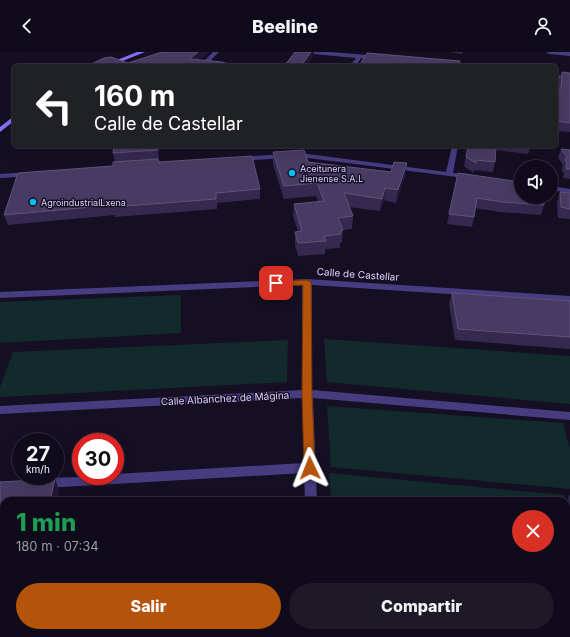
<!DOCTYPE html>
<html lang="es">
<head>
<meta charset="utf-8">
<style>
  :root { --surface:#100b1a; --page:#1e1927; --text:#f1f3f6; --muted:#9c9ba2; --line:#302b39; --accent:#b45309 }
  body { margin:0; font-family:Inter,sans-serif; background:var(--page); color:var(--text); height:100vh; display:flex; flex-direction:column; font-size:15px; white-space:nowrap }
  * { box-sizing:border-box; margin:0 }
  p { font-size:13px; color:var(--muted) }
  .icon { flex:none; width:22px; height:22px; fill:none; stroke:currentColor; stroke-width:2; stroke-linecap:round; stroke-linejoin:round }
  .map { position:relative; flex:1; overflow:hidden }
  .side { position:absolute; left:0px; top:445px; width:570px; height:140px; display:flex; flex-direction:column; background:var(--surface); border-radius:12px 12px 0 0; box-shadow:0 4px 16px #0002,0 0 0 1px var(--line) }
  .side>* { flex:none }
  .banner { position:absolute; left:12px; top:12px; width:546px; height:84px; border-radius:6px; box-shadow:0 4px 16px #0002,0 0 0 1px var(--line); background:#202124; color:#fff; overflow:hidden }
  .controls { position:absolute; left:514px; top:108px; display:grid; gap:8px }
  .controls a { display:grid; place-items:center; width:44px; height:44px; border-radius:50%; background:var(--surface); box-shadow:0 4px 16px #0002,0 0 0 1px var(--line); font-size:20px }
  .speed { position:absolute; left:12px; top:381px; display:flex; gap:8px; font-size:20px; font-weight:700; text-align:center }
  .speed>* { display:grid; place-content:center; width:52px; height:52px; border-radius:50%; background:var(--surface); box-shadow:0 4px 16px #0002,0 0 0 1px var(--line); line-height:1 }
  .speed small { font-size:10px; font-weight:400 }
  .speed .limit { border:6px solid #d22; background:#fff; color:#111 }
  .pin { position:absolute; display:grid; place-items:center; width:34px; height:34px; color:#fff; margin:-17px; border-radius:8px; box-shadow:0 2px 6px #0006 }
  .me { position:absolute; width:44px; margin:-22px; rotate:358deg; stroke-linejoin:round; filter:drop-shadow(0 0 3px #0008) }
  .turn { display:flex; align-items:center; gap:14px; height:84px; padding:0 16px; font-size:18px }
  .turn .icon { width:52px; height:52px; stroke-width:2.5 }
  .turn b { display:block; font-size:28px; line-height:34px }
  .round { display:grid; place-items:center; flex:none; width:42px; height:42px; border-radius:21px; background:var(--page) }
  .head { display:flex; align-items:center; justify-content:space-between; height:68px; padding:0 16px }
  h1 { font-size:24px; font-weight:800; line-height:30px; color:#1e9e55 }
  .action { display:flex; gap:8px; margin-top:auto; padding:8px 16px }
  .action a { flex:1; height:46px; border-radius:24px; background:var(--accent); color:#fff; font-size:16px; font-weight:800; line-height:46px; text-align:center }
  .action a+a { background:var(--page); color:var(--text) }
  header { display:flex; justify-content:space-between; align-items:center; height:52px; padding:0 16px; background:var(--surface); font-size:18px; font-weight:800 }
  .map>svg:first-child { display:block }
</style>
</head>
<body>
<header><svg class="icon" aria-label="back" viewBox="0 0 24 24"><path d="M15 5l-7 7 7 7"/></svg>Beeline<svg class="icon" aria-label="person" viewBox="0 0 24 24"><circle cx="12" cy="8" r="4"/><path d="M4 21q1-7 8-7t8 7"/></svg></header>
<div class="map">
<svg width="570" height="585" viewBox="0 0 570 585">
  <rect width="100%" height="100%" fill="#150f23"/>
  <path fill="#132a2d" d="M181 243V281L0 291V250Z
    M324 287 570 304V352L327 330Z
    M288 288 287 330 0 345V335L13 300Z
    M327 354 563 371 570 397V437L331 415Z
    M329 421 564 443 570 464V521L566 520V449H331Z
    M0 548H4V581H273L274 585H0Z"/>
  <g fill="none" stroke-linecap="round" stroke-linejoin="round">
    <path fill="#483c80" fill-rule="evenodd" d="M213 0H219L205 14H199Z
      M310 0H330L378 4 381 6 378 8 361 6 356 14H350L356 6 313 2Z
      M546 0H570V4L549 2Z
      M556 23 570 24V28L556 27Z
      M452 94H458L453 121 473 123V127L300 105 239 109 236 107 239 105 300 101 446 120Z
      M30 120 34 122 33 124 0 126V122Z
      M551 134 570 137V141L551 138Z
      M307 227 570 244V250L312 233V338L570 360V368L313 346 317 449H305L304 421 44 436 40 435 38 431 40 427 44 426 115 424V422L304 411 302 346 0 362V354L302 338V233L0 246V240Z
      M0 523H4V537H0Z
      M566 529H570V543H566Z"/>
    <path fill="#856ff9" fill-rule="evenodd" d="M137 0H145L110 14H102Z
      M14 64V69L0 80V75Z"/>
  </g>
  <path fill="#362950" d="M450 0H463L462 2Z
    M562 20 570 21V80L556 79V36H559V29Z
    M158 94 159 110 260 137V147L217 151V157L115 165V163L8 173 4 163 113 114 115 110 113 101Z
    M468 94H531L528 102 496 98 495 110 493 120 474 118V121L464 114Z
    M561 97 570 98V127L563 126 564 122 562 118 563 113 558 106Z
    M273 100 308 110 405 124 396 151 384 148 380 159 349 155 353 164 352 177 343 178 342 191H340V196L325 197V202L298 204 295 193V180L298 179 293 164 294 152 318 150 316 144 284 147 273 112Z
    M458 121 544 153 541 163 500 160 475 156 474 165 472 175 447 172Z
    M560 140 570 141V167L558 166 557 150Z
    M452 241 570 249V297L455 288 449 252Z
    M0 430 59 438 57 449H4V507H0Z
    M570 442V453L568 446Z"/>
  <path fill="#211736" d="M198 0H209L194 14 190 7Z
    M311 0H314V4L306 14H301Z
    M157 94H158L159 109 158 98Z
    M407 111 405 124 396 151 398 138Z
    M385 136 384 148 380 159 382 147Z
    M55 427 59 438 57 449H50Z"/>
  <path fill="#483b63" stroke="#5f537b" d="M162 0H198L190 7 222 10 231 13 230 14H87L104 6 111 5 128 11Z
    M295 0H311L301 14 285 13Z
    M367 1 460 9 459 14H359Z
    M562 20 570 21V71L556 69V36H561Z
    M114 94H157L158 98 113 101Z
    M468 94H496L495 110 476 108V111L466 105Z
    M561 97 570 98V117H566L567 112 565 108 567 105Z
    M304 98 308 110 391 120 394 110 407 111 398 138 385 136 382 147 344 141 353 164 338 166 343 178 340 179 341 182 324 184 326 189 298 191 295 180 302 179 294 152 324 149 317 131 284 134 273 100Z
    M252 104 260 137 216 141V147L113 155V153L4 163 18 121 113 114V110L158 107 159 110Z
    M458 121 521 130V145H544V153L502 150 477 146 474 165 449 162Z
    M560 140 570 141V157L561 155Z
    M452 241 570 249V285L458 277Z
    M55 427 50 449H4V496H0V430Z"/>
  <path fill="#b45309" stroke="#753606" d="M307 228 311 230 312 342 315 416 314 419 310 420 306 419 304 416 302 342 303 233 276 234 272 231 276 229Z"/>
  <g fill="#0bbbf2" stroke="#150f23" stroke-width="1.5">
    <circle cx="292" cy="121" r="4"/>
    <circle cx="33" cy="150" r="4"/>
  </g>
  <g text-anchor="middle" dominant-baseline="central" stroke-width="3" stroke-linejoin="round" paint-order="stroke">
    <g font-size="9" fill="#ded3fd" stroke="#150f23" text-anchor="start">
      <text x="300" y="116">Aceitunera<tspan x="300" dy="10">Jienense S.A.L</tspan></text>
      <text x="41" y="150">AgroindustrialLxena</text>
    </g>
    <g font-size="10" fill="#ded3fd" stroke="#150f23">
      <text transform="translate(358 222) rotate(4)">Calle de Castellar</text>
      <text transform="translate(225 346) rotate(-3)">Calle Albanchez de Mágina</text>
    </g>
  </g>
</svg>
<div class="controls">
<a><svg class="icon" aria-label="sound" viewBox="0 0 24 24"><path d="M4 9h4l5-4v14l-5-4H4zM17 9q2 3 0 6"/></svg></a>
</div>
<div class="speed"><div>27<small>km/h</small></div><div class="limit">30</div></div>
<div class="pin" style="left:276px;top:231px;background:#d93025"><svg class="icon" aria-label="arrive" viewBox="0 0 24 24"><path d="M6 21V4h12l-3 4 3 4H6"/></svg></div>
<svg class="me" style="left:310px;top:416px" viewBox="-20 -20 40 40"><path d="M0-17L14 15 0 8-14 15z" fill="#b45309" stroke="#fff" stroke-width="4"/></svg>
<div class="banner">
<div class="turn"><svg class="icon" aria-label="left" viewBox="0 0 24 24"><path d="M17 20v-9H6M10 6l-5 5 5 5"/></svg><div><b>160 m</b>Calle de Castellar</div></div>
</div>
<section class="side">
<div class="head"><div><h1>1 min</h1><p>180 m · 07:34</p></div><a class="round" style="background:#d93025;color:#fff"><svg class="icon" aria-label="close" viewBox="0 0 24 24"><path d="M6 6l12 12M18 6L6 18"/></svg></a></div>
<div class="action"><a>Salir</a><a>Compartir</a></div>
</section>
</div>
</body>
</html>
